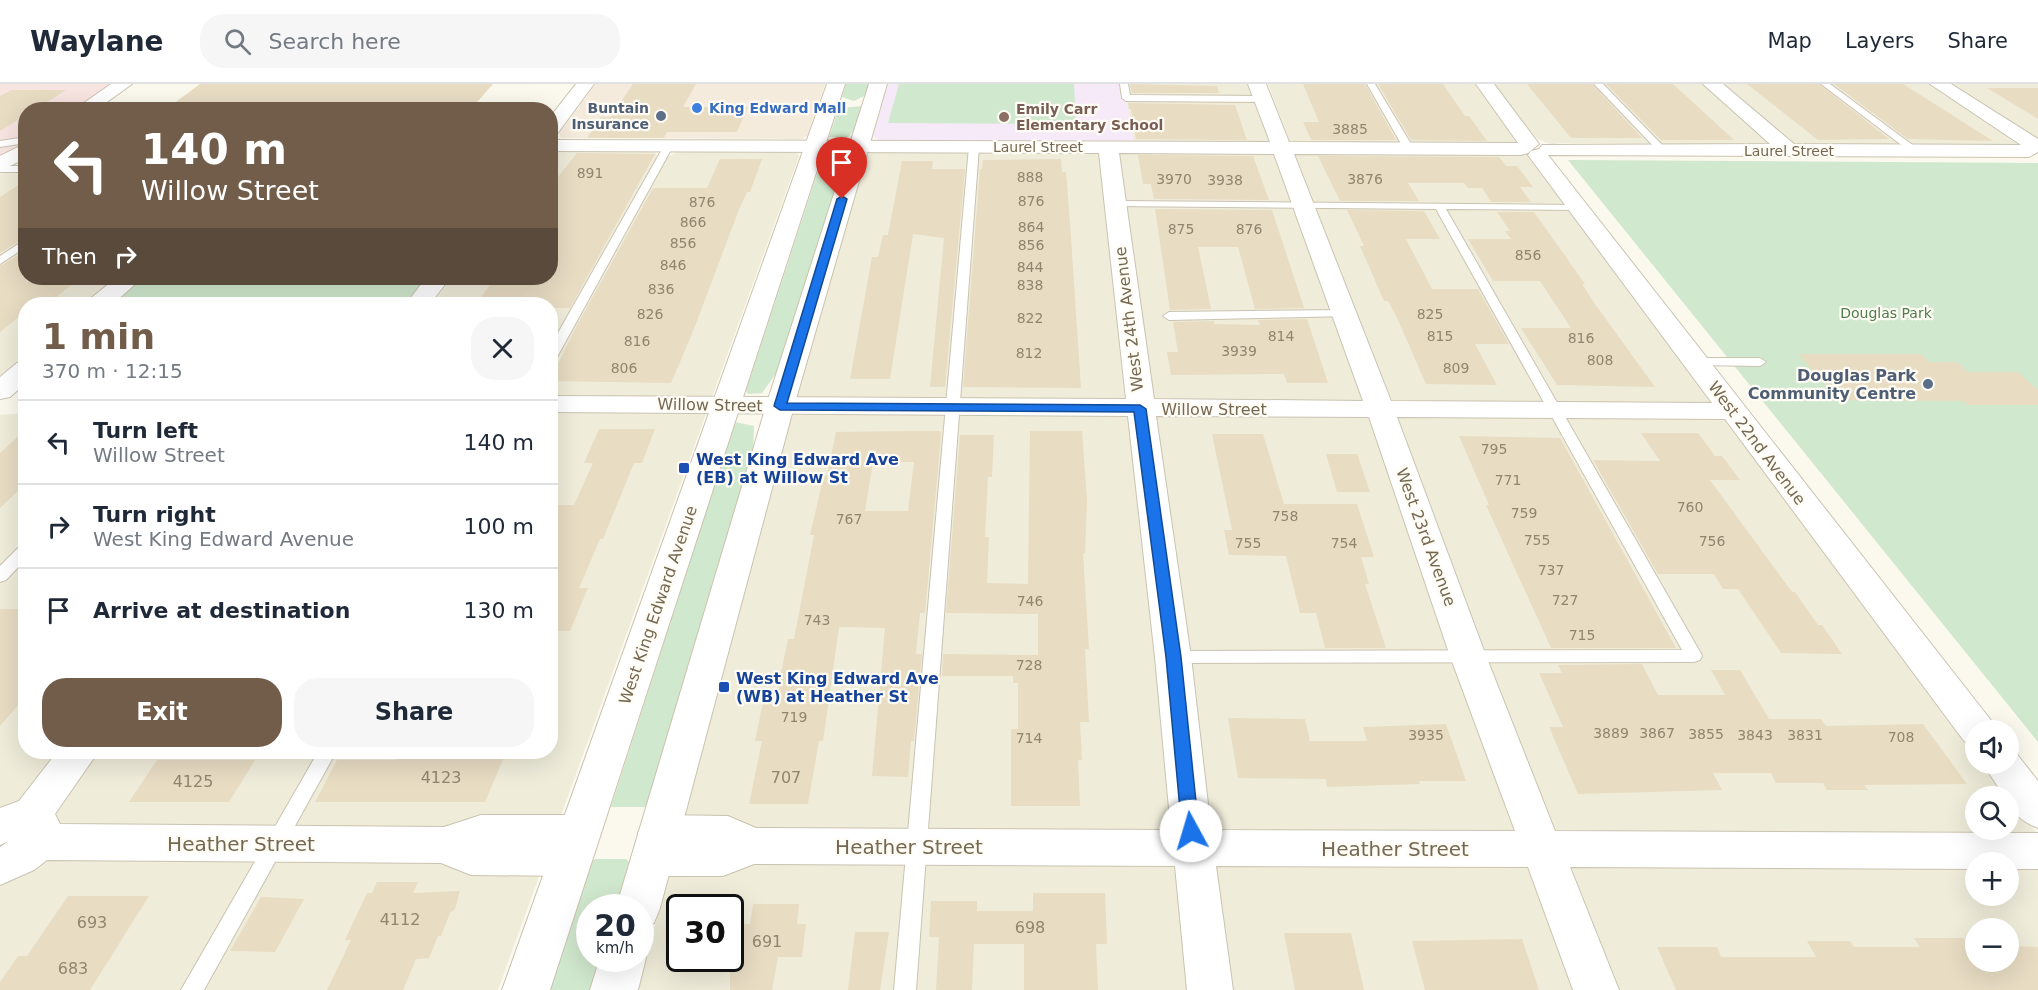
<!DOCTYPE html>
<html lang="en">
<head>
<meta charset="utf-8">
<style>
  :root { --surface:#fff; --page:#f6f6f7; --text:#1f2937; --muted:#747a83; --line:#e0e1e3; --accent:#715d4a }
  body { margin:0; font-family:"DejaVu Sans",sans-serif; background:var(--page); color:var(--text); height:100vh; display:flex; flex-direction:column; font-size:22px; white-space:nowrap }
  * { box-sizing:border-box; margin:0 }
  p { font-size:20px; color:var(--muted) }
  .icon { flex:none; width:33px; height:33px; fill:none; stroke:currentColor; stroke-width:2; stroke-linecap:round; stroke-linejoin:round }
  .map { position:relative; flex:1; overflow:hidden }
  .drawer { position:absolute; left:18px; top:213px; width:540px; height:462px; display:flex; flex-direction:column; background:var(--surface); border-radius:24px; box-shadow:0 6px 24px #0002 }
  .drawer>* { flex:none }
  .banner { position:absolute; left:18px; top:18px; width:540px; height:183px; border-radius:24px; box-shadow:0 6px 24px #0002; background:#715d4a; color:#fff; overflow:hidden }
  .fabs { position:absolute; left:1965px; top:636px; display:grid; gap:12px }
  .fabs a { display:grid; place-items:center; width:54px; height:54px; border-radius:50%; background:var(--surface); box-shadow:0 6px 24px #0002; font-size:30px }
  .speed { position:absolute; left:576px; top:810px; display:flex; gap:12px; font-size:30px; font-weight:700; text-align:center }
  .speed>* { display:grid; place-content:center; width:78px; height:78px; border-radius:50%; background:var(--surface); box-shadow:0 6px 24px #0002; line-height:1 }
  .speed small { font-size:15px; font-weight:400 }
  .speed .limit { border:3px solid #111; border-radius:9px; background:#fff; color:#111 }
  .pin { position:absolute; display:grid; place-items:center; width:51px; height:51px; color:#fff; margin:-62px -26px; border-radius:50% 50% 50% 0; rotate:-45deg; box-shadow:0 0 6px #0007 }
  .pin .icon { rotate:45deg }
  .me { position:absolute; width:66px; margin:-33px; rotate:354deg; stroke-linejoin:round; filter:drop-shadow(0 0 4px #0008) }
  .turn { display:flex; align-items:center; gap:21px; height:126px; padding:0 24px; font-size:27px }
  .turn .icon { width:78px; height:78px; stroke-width:2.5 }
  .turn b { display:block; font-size:42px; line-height:51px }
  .then { display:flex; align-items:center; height:57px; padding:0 24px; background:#0003; gap:12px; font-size:22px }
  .round { display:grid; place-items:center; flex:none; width:63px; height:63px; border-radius:24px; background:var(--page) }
  .summary { display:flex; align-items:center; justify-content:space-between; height:102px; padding:0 24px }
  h1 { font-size:36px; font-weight:600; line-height:45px; color:var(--accent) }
  .primary-button { display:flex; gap:12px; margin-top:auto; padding:12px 24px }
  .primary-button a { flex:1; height:69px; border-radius:24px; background:var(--accent); color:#fff; font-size:24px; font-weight:600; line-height:69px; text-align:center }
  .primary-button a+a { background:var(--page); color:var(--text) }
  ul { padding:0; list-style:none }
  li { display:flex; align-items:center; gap:18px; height:84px; padding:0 24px; border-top:2px solid var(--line) }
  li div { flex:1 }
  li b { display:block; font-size:22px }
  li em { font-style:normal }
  header { display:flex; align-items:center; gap:36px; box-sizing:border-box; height:84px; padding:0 30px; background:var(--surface); border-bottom:2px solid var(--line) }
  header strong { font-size:28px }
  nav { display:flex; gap:33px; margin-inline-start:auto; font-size:21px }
  .search { width:420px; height:54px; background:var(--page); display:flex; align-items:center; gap:15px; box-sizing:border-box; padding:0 21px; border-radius:24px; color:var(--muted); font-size:22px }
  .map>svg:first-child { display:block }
</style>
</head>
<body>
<header>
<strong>Waylane</strong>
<div class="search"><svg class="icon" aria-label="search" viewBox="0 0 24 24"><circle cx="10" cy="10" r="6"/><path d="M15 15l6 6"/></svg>Search here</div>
<nav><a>Map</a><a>Layers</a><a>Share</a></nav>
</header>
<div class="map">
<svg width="2038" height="906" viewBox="0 0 2038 906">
  <rect width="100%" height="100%" fill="#fbf9ed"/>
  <path fill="#efecda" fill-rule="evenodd" d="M1124 0H1248L1268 53H1288L1268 0H1477L1975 667 1976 680H1985L2038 751V906H638L797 304 866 73 872 68 1055 70 1134 60ZM1976 712H2008V746H1976ZM1976 778H2008V812H1976ZM680 824H730V874H680ZM1976 844H2008V878H1976Z
    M1494 0H2038V63L1558 59 1553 61 1537 55Z
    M558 67H655L657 72H670L679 67 790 68 797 69 799 72 498 906H0V331L25 329 26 668H550V220H432L452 194H550L551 68Z
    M16 85H25L26 194H122L90 220H26L25 276 0 297V90Z"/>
  <path fill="#f5ebdd" d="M596 0H825L807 52 802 55 561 54 559 49Z"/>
  <path fill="#f7eaf8" d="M888 0H1124L1134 60 881 58 873 52Z"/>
  <path fill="#f8e5e2" d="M0 0H115L75 25 26 26 25 57 0 73Z"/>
  <path fill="#d0e8cd" d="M846 0H870L866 11 854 17 842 13Z
    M899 0H1074L1076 40 888 39Z
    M863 22 855 45 848 53H829L839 24Z
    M823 72H842L844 82 777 288 762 309 748 310 746 307Z
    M1568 76 2038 79V658Z
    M144 194H429L409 220H113Z
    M735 338 754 342 753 364 648 723H611Z
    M595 775H626L629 778 616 823 590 824V874L601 875 591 906H550L591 778Z"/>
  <path fill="#e8dcc3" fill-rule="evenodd" d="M200 0H493L470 26H165Z
    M633 0H696L683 23H748L737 48H667L664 54H587L601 33H611Z
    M1130 0 1217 2 1219 9H1132Z
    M1303 0H1365L1396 56H1311L1303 38H1319Z
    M1378 0H1443L1465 32H1469L1487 57 1411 56Z
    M1527 0H1592L1642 54H1571Z
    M1606 0H1673L1734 56H1661Z
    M1747 0H1819L1889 55 1818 56Z
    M1834 0H1903L1993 57 1908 55Z
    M1987 4H2038V35Z
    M11 6H66L35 26H26V31L0 47V12Z
    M1128 19 1235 21 1247 56 1136 55 1131 25H1129Z
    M577 69 655 70 570 224H550V220H476L495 194H550V103Z
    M1138 71 1253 72 1269 116 1154 115 1151 100H1143Z
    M1318 72 1499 73 1506 82H1517L1533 103H1520L1531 118H1491L1482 104H1468L1464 99H1408L1419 117H1340Z
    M720 75H762L750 108H747L738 128 694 245 671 299 550 297 576 243 653 104H707Z
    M1061 75 1062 88H1066L1070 139 1081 304 963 303 980 85H982L983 76Z
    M902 77H933L932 85H965L945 303H930L944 154 913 150 890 295H850L872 173H878L883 151H888Z
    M26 96V153L0 169V113Z
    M1155 125 1272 126 1304 224 1255 225 1238 163H1198L1211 225 1170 226Z
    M1347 126 1424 127 1440 155H1406L1432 205H1478L1509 260H1475L1497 301 1426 300 1398 236 1388 217H1384L1360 162H1364Z
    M1497 128H1534L1585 200H1582L1595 220 1655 303 1557 301 1521 244H1571L1540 197H1493L1468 155H1511L1505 147H1510Z
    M26 166V198H75L50 218 26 220V227L0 248V182Z
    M1307 235 1328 299H1287L1284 290 1171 291 1167 268H1178L1173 238 1214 237V240L1260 241 1258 236Z
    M1798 270H1921L1929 278H1957L1968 288H2018L2038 306V321H1967L1963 317 1840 316Z
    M26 345V399L0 424V369Z
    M599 345H655L642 379H634L603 455H600L579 504H588L570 547H550V421H574L593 379H584Z
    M912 347H940L941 351 925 529H920L916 570H922L914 657H911L908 693 872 692 885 544 839 543 823 657H819L808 720H749L762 657H755L765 608H777L788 555H794L814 451H810L824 391H827L836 348ZM873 378H914L908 427H865Z
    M1030 347H1082L1087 415 1085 470 1083 469 1089 565H1085L1089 638H1080L1082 676H1078L1080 722H1011V645H1018V599H1013V592H942L943 570 1038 571V530L946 529 960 351H994L992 393H988L985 453H989L987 499 1028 500Z
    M1641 349H1698L1715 372H1722L1740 396H1710L1792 508H1795L1818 541H1822L1842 570 1781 569 1738 505H1723L1714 490H1658L1593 376 1660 377Z
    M1212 350H1263L1284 420H1357L1374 473H1361L1369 500H1365L1386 564H1325L1316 529H1300L1286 472 1229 471 1224 446H1232Z
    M1459 352 1560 354 1676 564H1551L1486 421H1489Z
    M1326 370H1357L1370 408H1337Z
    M0 525H26V612L0 642Z
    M1642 580 1658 611H1725L1711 586H1740L1769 635H1821L1826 642 1923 640 1967 700 1864 701 1868 706H1827L1823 699H1776L1771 689H1713L1722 706 1578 710 1549 643H1563L1539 589H1562L1558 581Z
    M1228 634 1305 635 1310 657H1367L1363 643 1446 640 1466 697H1419L1420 700 1327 703 1326 695 1238 694Z
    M400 668H506L485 718H315L337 676H396Z
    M157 676H255L229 718H129Z
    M377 798H418L413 809 460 807 455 825 450 829 441 852H438L429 874 416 875 403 906H327L351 856H345L367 809H372Z
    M1033 809H1105L1107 860H1096L1098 906H1024V860H974L972 906H936L939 853H929L931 817H977V827H1033Z
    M68 812H149L90 906H0V898L18 872H27Z
    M261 813 304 815 275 868 230 867Z
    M753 820H799L797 840H806L802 873H778L772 906H730V841L750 840Z
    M855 848H889L880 906H848Z
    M1284 849H1351L1364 906H1295Z
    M1914 854H1963L1968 862H1976V878H2008V862L2038 863V906H1676L1657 863H1717L1721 873H1816L1807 857H1850L1854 863H1920Z
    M1522 855 1539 906H1425L1412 857Z"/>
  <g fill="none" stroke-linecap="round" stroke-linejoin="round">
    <defs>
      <path id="lane" d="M1120 0H1128L1130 11 1263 12 1267 15 1263 18 1126 17 1122 14Z
        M1367 0H1375L1414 65 1412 67 1404 65Z
        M1594 0H1603L1665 64V68H1659Z
        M1821 0H1830L1918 65V69H1912Z
        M26 53V59L0 63V57Z
        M665 60 673 62 556 275 550 279V263Z
        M974 60 979 63 916 906H894L969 63Z
        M0 82H26V88H0Z
        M1116 117 1582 121 1583 123 1578 126 1446 125 1700 568 1702 572 1700 576 1694 578 1173 579 1167 578 1165 573 1167 568 1173 567 1682 566 1436 125 1112 122 1111 120Z
        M26 155V163L0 180V172Z
        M1346 226 1352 230 1350 232 1169 236 1163 232 1169 228Z
        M1697 274H1760L1766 278 1760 282 1693 281 1691 278 1693 275Z
        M26 460V475L6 496 0 498V482L21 461Z
        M318 668H336L204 906H181Z"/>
      <path id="street" d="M111 0H132L96 26H74Z
        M576 0H594L557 50 550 52V33Z
        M1248 0H1266L1289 58 1518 59 1476 0H1494L1539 60 1528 69 1521 71 1294 70 1391 317 1712 319 1528 71 1531 67 1539 65 1542 61 1770 60 1703 0H1723L1794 60 2021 61 1930 0H1951L2038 55V68L2029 73 1548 71 1990 635 1995 646H1976V661L1964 657 1725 335 1397 333 1486 572 1555 747 2038 749V785H2008V778H1976V785L1570 783 1619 906H1573L1528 783 1216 782 1233 906H1187L1175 782 754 780 723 792H652L637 787 631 774 637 761 643 759 638 749 644 736 658 731 728 732 756 744 1171 746 1155 573 1128 332 550 328V312L1126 315 1099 69 554 67 550 66V56L1270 58ZM1119 69 1274 70 1363 317 1154 315ZM1156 332 1369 333 1450 572 1515 747 1211 746 1191 573Z
        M26 59V74L0 87V72Z
        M116 194H142L113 220H87L90 215Z
        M426 194H450L430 220H406Z
        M26 277V299L10 313 0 315V293L17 279Z
        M2008 666 2016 669 2038 697V744C2025 739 2008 728 2008 712H2004L1983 680H2008Z
        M57 668H98L55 730 60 740 444 743 481 731H580L594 736 600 749 594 762 587 764 592 774 586 787 571 792 471 791 441 779 47 776 34 786 0 801V763L9 757 0 761V724L19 717Z"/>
      <path id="secondary" d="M827 0H845L550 906H502Z
        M869 0H887L794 322 660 824 654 839 640 844V824H616L766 322Z
        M640 861 646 874 638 906H590L600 874H640Z"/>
    </defs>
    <use href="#lane" stroke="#cbc3b1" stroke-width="2"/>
    <use href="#street" stroke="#cbc3b1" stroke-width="2"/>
    <use href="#secondary" stroke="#cbc2ad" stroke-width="2"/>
    <use href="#lane" fill="#fff" fill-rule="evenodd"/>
    <use href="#street" fill="#fff" fill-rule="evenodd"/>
    <use href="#secondary" fill="#fff" fill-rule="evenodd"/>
  </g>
  <path fill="#1a73e8" stroke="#114b97" stroke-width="1.5" d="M842 112 847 115 787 319 1140 321 1146 325 1181 573 1199 747 1197 752 1191 754 1184 752 1182 747 1166 573 1134 328 780 326 774 322 837 115Z"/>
  <circle fill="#3f7fe0" stroke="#fefcf4" stroke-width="2" cx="697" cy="24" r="6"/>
  <g fill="#5c6f8a" stroke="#fefcf4" stroke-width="2">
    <circle cx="661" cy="32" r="6"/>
    <circle cx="1928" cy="300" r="6"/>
  </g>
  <circle fill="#8d6e63" stroke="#fefcf4" stroke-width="2" cx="1004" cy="33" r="6"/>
  <g fill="#1a4fb4" stroke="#fefcf4" stroke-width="2">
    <rect x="678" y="378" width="12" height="12" rx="3"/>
    <rect x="718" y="597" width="12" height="12" rx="3"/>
  </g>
  <g text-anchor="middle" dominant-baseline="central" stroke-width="4.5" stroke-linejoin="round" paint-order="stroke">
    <g font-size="14" font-weight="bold" fill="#4e5e75" stroke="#fefcf4" text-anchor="end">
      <text x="649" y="24">Buntain<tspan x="649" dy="16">Insurance</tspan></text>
    </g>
    <g font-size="14" font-weight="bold" fill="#366cbe" stroke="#fefcf4" text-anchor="start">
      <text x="709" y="24">King Edward Mall</text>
    </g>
    <g font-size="14" font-weight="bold" fill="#785e54" stroke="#fefcf4" text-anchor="start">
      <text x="1016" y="25">Emily Carr<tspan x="1016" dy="16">Elementary School</tspan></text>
    </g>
    <g font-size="14" fill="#92856e">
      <text x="1350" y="45">3885</text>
      <text x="590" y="89">891</text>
      <text x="1030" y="93">888</text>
      <text x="1174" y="95">3970</text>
      <text x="1365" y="95">3876</text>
      <text x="1225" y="96">3938</text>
      <text x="1031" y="117">876</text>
      <text x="702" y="118">876</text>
      <text x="693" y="138">866</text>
      <text x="1031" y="143">864</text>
      <text x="1181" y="145">875</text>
      <text x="1249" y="145">876</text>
      <text x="683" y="159">856</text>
      <text x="1031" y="161">856</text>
      <text x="1528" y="171">856</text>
      <text x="673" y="181">846</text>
      <text x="1030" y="183">844</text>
      <text x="1030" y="201">838</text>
      <text x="661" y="205">836</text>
      <text x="650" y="230">826</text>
      <text x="1430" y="230">825</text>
      <text x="1030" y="234">822</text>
      <text x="1281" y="252">814</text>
      <text x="1440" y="252">815</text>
      <text x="1581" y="254">816</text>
      <text x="637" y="257">816</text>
      <text x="1239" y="267">3939</text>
      <text x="1029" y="269">812</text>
      <text x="1600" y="276">808</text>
      <text x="624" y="284">806</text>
      <text x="1456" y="284">809</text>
      <text x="1494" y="365">795</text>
      <text x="1508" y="396">771</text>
      <text x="1690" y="423">760</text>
      <text x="1524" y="429">759</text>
      <text x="1285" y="432">758</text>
      <text x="849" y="435">767</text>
      <text x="1537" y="456">755</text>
      <text x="1712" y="457">756</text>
      <text x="1248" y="459">755</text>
      <text x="1344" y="459">754</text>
      <text x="1551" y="486">737</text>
      <text x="1565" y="516">727</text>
      <text x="1030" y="517">746</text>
      <text x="817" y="536">743</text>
      <text x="1582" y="551">715</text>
      <text x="1029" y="581">728</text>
      <text x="794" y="633">719</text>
      <text x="1611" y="649">3889</text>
      <text x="1657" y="649">3867</text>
      <text x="1706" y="650">3855</text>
      <text x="1426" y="651">3935</text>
      <text x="1755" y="651">3843</text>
      <text x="1805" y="651">3831</text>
      <text x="1901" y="653">708</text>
      <text x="1029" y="654">714</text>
    </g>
    <g font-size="14" fill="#756852" stroke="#fefcf4">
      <text x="1038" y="63">Laurel Street</text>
      <text x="1789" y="67">Laurel Street</text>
    </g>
    <g font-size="14" fill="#4f7e4e" stroke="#fefcf4">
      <text x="1886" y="229">Douglas Park</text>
    </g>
    <g font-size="16" fill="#756852" stroke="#fefcf4">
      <text transform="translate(1129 235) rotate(-97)">West 24th Avenue</text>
      <text transform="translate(710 321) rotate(1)">Willow Street</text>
      <text x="1214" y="325">Willow Street</text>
      <text transform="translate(1757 359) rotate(53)">West 22nd Avenue</text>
      <text transform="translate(1426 453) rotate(70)">West 23rd Avenue</text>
      <text transform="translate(658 521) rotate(-71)">West King Edward Avenue</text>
    </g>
    <g font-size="16" font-weight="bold" fill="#4e5e75" stroke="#fefcf4" text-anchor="end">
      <text x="1916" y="291">Douglas Park<tspan x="1916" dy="18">Community Centre</tspan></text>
    </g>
    <g font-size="16" font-weight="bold" fill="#164399" stroke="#fefcf4" text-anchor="start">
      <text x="696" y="375">West King Edward Ave<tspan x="696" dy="18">(EB) at Willow St</tspan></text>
      <text x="736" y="594">West King Edward Ave<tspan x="736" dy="18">(WB) at Heather St</tspan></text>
    </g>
    <g font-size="16" fill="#92856e">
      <text x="441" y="693">4123</text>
      <text x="786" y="693">707</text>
      <text x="193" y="697">4125</text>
      <text x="400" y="835">4112</text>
      <text x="92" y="838">693</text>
      <text x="1030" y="843">698</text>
      <text x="767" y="857">691</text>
      <text x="73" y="884">683</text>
    </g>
    <g font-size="20" fill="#756852" stroke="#fefcf4">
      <text x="241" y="760">Heather Street</text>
      <text x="909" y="763">Heather Street</text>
      <text x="1395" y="765">Heather Street</text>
    </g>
  </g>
</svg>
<div class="fabs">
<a><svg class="icon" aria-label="sound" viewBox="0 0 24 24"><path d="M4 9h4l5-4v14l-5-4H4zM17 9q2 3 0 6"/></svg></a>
<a><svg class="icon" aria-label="search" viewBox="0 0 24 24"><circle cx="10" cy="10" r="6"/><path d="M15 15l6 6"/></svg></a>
<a>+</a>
<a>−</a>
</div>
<div class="speed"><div>20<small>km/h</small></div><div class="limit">30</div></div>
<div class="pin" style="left:842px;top:115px;background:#d93025"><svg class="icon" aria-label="arrive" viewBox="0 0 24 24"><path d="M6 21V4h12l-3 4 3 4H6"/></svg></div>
<svg class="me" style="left:1191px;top:747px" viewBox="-20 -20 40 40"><circle r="19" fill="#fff"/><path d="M0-13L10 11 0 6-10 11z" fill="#1a73e8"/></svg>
<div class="banner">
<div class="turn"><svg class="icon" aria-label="left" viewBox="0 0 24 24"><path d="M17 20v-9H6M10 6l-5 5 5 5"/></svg><div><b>140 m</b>Willow Street</div></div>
<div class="then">Then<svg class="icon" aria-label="right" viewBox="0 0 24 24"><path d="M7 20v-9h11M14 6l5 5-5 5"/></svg></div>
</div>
<section class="drawer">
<div class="summary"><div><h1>1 min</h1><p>370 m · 12:15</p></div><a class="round"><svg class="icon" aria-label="close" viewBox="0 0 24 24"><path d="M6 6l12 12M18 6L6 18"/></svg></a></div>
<ul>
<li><svg class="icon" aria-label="left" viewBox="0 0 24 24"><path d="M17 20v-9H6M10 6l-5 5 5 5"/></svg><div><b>Turn left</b><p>Willow Street</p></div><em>140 m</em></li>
<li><svg class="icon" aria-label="right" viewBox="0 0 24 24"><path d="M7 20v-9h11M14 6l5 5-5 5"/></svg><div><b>Turn right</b><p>West King Edward Avenue</p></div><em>100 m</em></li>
<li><svg class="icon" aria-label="arrive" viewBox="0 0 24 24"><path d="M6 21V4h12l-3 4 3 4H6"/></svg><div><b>Arrive at destination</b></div><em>130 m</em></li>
</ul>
<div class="primary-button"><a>Exit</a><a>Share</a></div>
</section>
</div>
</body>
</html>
